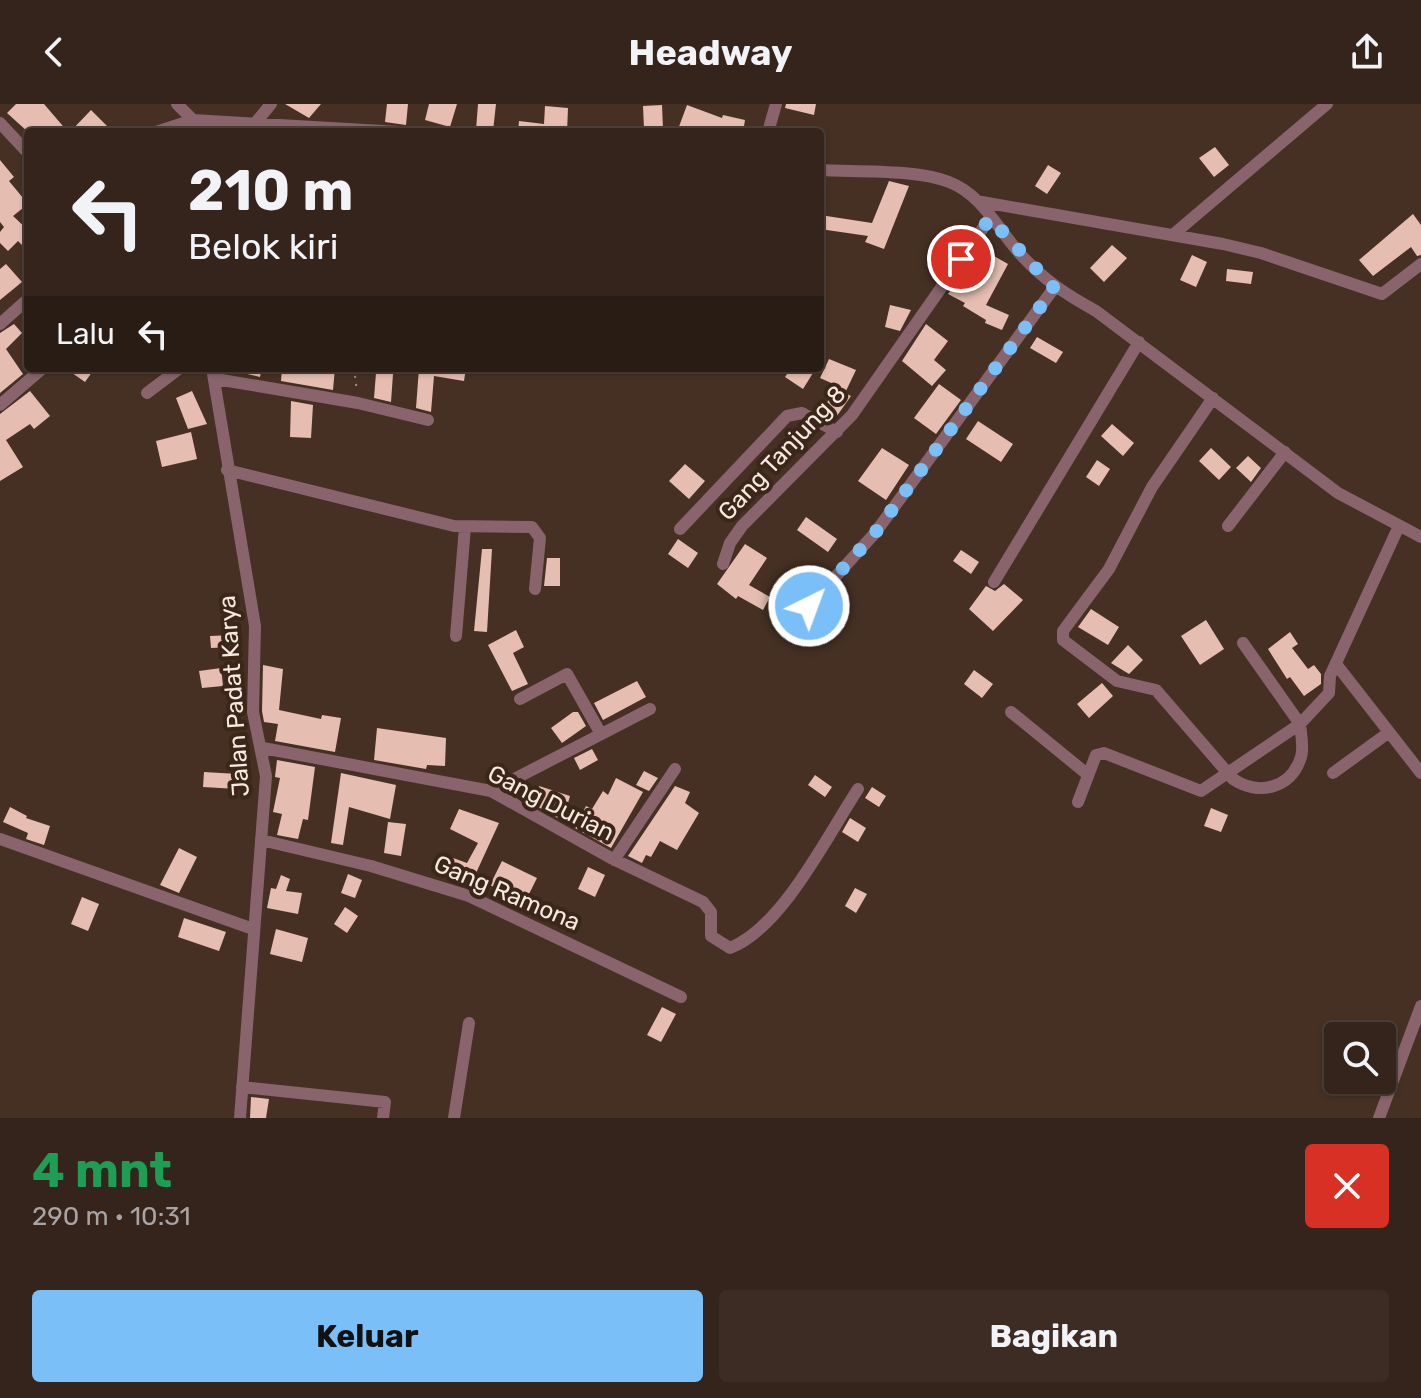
<!DOCTYPE html>
<html lang="id">
<head>
<meta charset="utf-8">
<style>
  :root { --surface:#34241b; --page:#3c2c24; --text:#f1f3f6; --muted:#a9a4a3; --line:#4e413a; --accent:#7abff8 }
  body { margin:0; font-family:Rubik,sans-serif; background:var(--page); color:var(--text); height:100vh; display:flex; flex-direction:column; font-size:30px; white-space:nowrap }
  * { box-sizing:border-box; margin:0 }
  p { font-size:26px; color:var(--muted) }
  .icon { flex:none; width:44px; height:44px; fill:none; stroke:currentColor; stroke-width:2; stroke-linecap:round; stroke-linejoin:round }
  .map { position:relative; height:1014px; overflow:hidden }
  .sheet { display:flex; flex-direction:column; background:var(--surface); flex:1 }
  .sheet>* { flex:none }
  .top-card { position:absolute; left:24px; top:24px; width:800px; height:244px; border-radius:8px; box-shadow:0 2px 6px #0004,0 0 0 2px var(--line); background:#34241b; color:var(--text); overflow:hidden }
  .tools { position:absolute; left:1324px; top:918px; display:grid; gap:16px }
  .tools a { display:grid; place-items:center; width:72px; height:72px; border-radius:8px; background:var(--surface); box-shadow:0 2px 6px #0004,0 0 0 2px var(--line); font-size:40px }
  .pin { position:absolute; display:grid; place-items:center; width:68px; height:68px; color:#fff; margin:-34px; border:4px solid #fff; border-radius:50%; box-shadow:0 2px 8px #0007 }
  .me { position:absolute; width:88px; margin:-44px; rotate:42deg; stroke-linejoin:round; filter:drop-shadow(0 0 6px #0008) }
  .turn { display:flex; align-items:center; gap:28px; height:168px; padding:0 32px; font-size:36px }
  .turn .icon { width:104px; height:104px; stroke-width:2.5 }
  .turn b { display:block; font-size:56px; line-height:68px }
  .then { display:flex; align-items:center; height:76px; padding:0 32px; background:#0003; gap:16px; font-size:30px }
  .round { display:grid; place-items:center; flex:none; width:84px; height:84px; border-radius:8px; background:var(--page) }
  .overview { display:flex; align-items:center; justify-content:space-between; height:136px; padding:0 32px }
  h1 { font-size:48px; font-weight:700; line-height:60px; color:#1e9e55 }
  .cta { display:flex; gap:16px; margin-top:auto; padding:16px 32px }
  .cta a { flex:1; height:92px; border-radius:8px; background:var(--accent); color:#111; font-size:32px; font-weight:700; line-height:92px; text-align:center }
  .cta a+a { background:var(--page); color:var(--text) }
  header { display:flex; justify-content:space-between; align-items:center; height:104px; padding:0 32px; background:var(--surface); font-size:36px; font-weight:700 }
  .map>svg:first-child { display:block }
</style>
</head>
<body>
<header><svg class="icon" aria-label="back" viewBox="0 0 24 24"><path d="M15 5l-7 7 7 7"/></svg>Headway<svg class="icon" aria-label="share" viewBox="0 0 24 24"><path d="M12 15V3M7 8l5-5 5 5M5 13v7h14v-7"/></svg></header>
<div class="map">
<svg width="1421" height="1014" viewBox="0 0 1421 1014">
  <rect width="100%" height="100%" fill="#463024"/>
  <path fill="#e5bdb1" d="M16 0H44L68 28H28L7 9Z
    M285 0H321L309 14Z
    M387 0H408L406 21 385 18Z
    M429 0H457L450 23 425 16Z
    M478 0H496L493 27 476 26Z
    M786 0H816L814 11 785 4Z
    M662 1 663 25H644L643 2Z
    M687 1 722 14 723 11 745 16 743 28H677Z
    M545 2 568 4 567 28H518L519 17 544 20Z
    M91 6 113 28H70Z
    M1215 43 1229 61 1214 73 1199 54Z
    M0 56 14 73 9 77 28 100 13 112 28 126V147L18 137 8 147 0 139V128L4 123 0 118Z
    M1048 61 1061 69 1047 90 1035 82Z
    M889 77 909 82 884 145 865 138 868 132 820 125V111L872 119Z
    M1413 110 1421 121V151L1417 152 1411 143 1373 172 1359 156Z
    M1112 141 1127 154 1104 178 1090 164Z
    M1192 151 1207 158 1196 183 1180 176Z
    M994 152 1008 160 986 201 1009 211 1002 226 985 219 986 216 963 202 965 199 948 190 958 175 974 183Z
    M6 160 22 178 0 196V165Z
    M1227 165 1253 168 1251 180 1226 177Z
    M890 201 911 206 900 227 885 223Z
    M14 220 22 229 6 245 23 270 0 289V229Z
    M926 220 948 237 934 256 946 266 932 282 902 257Z
    M1037 233 1063 248 1056 259 1030 244Z
    M829 255 856 266 845 289 851 292 834 316 820 309 838 282 820 274Z
    M65 264H95L85 278Z
    M221 264H262L260 273Z
    M282 264H335L333 286 281 277Z
    M419 264H466L464 277 434 272 431 308 416 304Z
    M791 264H806L813 269 803 285 785 273Z
    M376 269 393 270 391 298 374 294Z
    M939 280 961 296 936 330 914 314Z
    M30 287 50 312 34 325 30 320 6 336 23 363 0 377V310Z
    M192 287 207 320 188 325 176 294Z
    M291 297 313 301 311 334 290 333Z
    M978 317 1013 340 1001 358 966 335Z
    M1112 320 1134 339 1123 352 1101 332Z
    M191 328 197 355 162 363 156 337Z
    M882 344 909 361 886 396 858 377Z
    M1211 344 1231 363 1219 376 1199 357Z
    M1248 352 1261 364 1251 378 1236 364Z
    M1097 356 1110 365 1099 382 1086 373Z
    M685 360 705 377 689 395 669 377Z
    M806 413 837 435 828 448 797 426Z
    M678 435 698 449 688 464 668 450Z
    M745 440 767 454 749 481 770 493 763 506 738 492 736 495 717 480Z
    M482 445H492L487 528 474 527Z
    M961 446 979 458 971 470 953 457Z
    M547 454H560V482H544Z
    M1004 480 1023 496 993 527 969 505 986 482 995 487Z
    M1091 505 1119 523 1108 541 1078 523Z
    M1206 516 1224 545 1200 561 1181 532Z
    M516 526 524 543 513 549 528 580 512 587 488 541Z
    M1290 528 1298 540 1292 544 1308 565 1314 561 1321 570V580L1304 592 1290 573 1287 575 1268 545Z
    M233 531V543L211 544 210 532Z
    M1128 541 1143 556 1129 570 1111 559Z
    M263 561 283 565 279 606 321 615 322 611 341 614 335 648 275 637 278 620 264 618 262 607Z
    M221 564 223 582 202 584 199 567Z
    M974 566 993 580 982 594 964 580Z
    M637 577 646 593 603 616 594 599Z
    M1102 579 1113 592 1089 614 1077 600Z
    M573 608H578L586 622 562 639 551 624Z
    M377 624 446 634 445 662 427 661 426 665 374 656Z
    M592 645 598 656 580 666 574 654Z
    M277 656 315 663 308 716 303 715 298 735 277 731 282 710 273 708 280 674 275 673Z
    M644 667 658 674 649 687 636 681Z
    M204 668 238 670 237 685 203 683Z
    M341 669 396 681 390 715 349 703 343 741 331 739Z
    M815 671 832 683 825 693 808 681Z
    M616 674 643 688 611 744 575 724 586 702 592 705 603 687 608 691Z
    M539 682 570 692 563 717 510 687 516 684 535 693Z
    M675 682 690 688 685 699 699 709 677 746 660 737 651 753 646 751 642 759 628 752Z
    M872 683 886 692 879 703 865 694Z
    M10 703 27 712 26 714 50 722 44 741 26 735 28 729 3 718Z
    M1211 704 1228 711 1221 728 1204 722Z
    M459 705 499 719 471 780 436 767 442 750 467 759 478 739 450 725Z
    M850 714 866 724 858 738 842 728Z
    M388 718 406 720 401 752 384 749Z
    M179 744 197 753 179 789 160 781Z
    M502 757 537 774 524 800 490 781Z
    M588 763 605 771 595 793 578 785Z
    M348 770 362 776 355 794 341 789Z
    M281 771 290 775 286 787 302 789 298 810 267 804 271 784 276 785Z
    M855 784 867 790 856 809 845 802Z
    M82 793 99 800 88 827 71 820Z
    M345 803 358 812 347 829 334 820Z
    M184 814 226 828 219 847 178 833Z
    M276 825 308 834 302 858 270 850Z
    M662 903 676 910 661 938 647 931Z
    M251 993 269 995 266 1014H250Z"/>
  <g fill="none" stroke-linecap="round" stroke-linejoin="round">
    <path stroke="#a29086" stroke-width="2" stroke-dasharray="2 6" stroke-linecap="butt" d="M354 264 357 287"/>
    <path stroke="#89646c" stroke-width="12" d="M177 0 193 16
      M257 17 271 0
      M0 19 28 49
      M156 28 193 16 399 28
      M768 28 776 0
      M820 66C857 68 916 65 949 78 983 91 998 126 1022 152 1044 176 1067 191 1096 207L1338 389 1421 433
      M982 98 1223 140 1261 149 1382 190 1421 160
      M1175 129 1327 0
      M0 220 28 195
      M212 264 255 522 253 608 266 672 240 1014
      M216 275 358 299 428 316
      M147 289 180 264
      M1213 294 1152 383 1109 465 1063 527V536L1117 577 1156 586 1233 675C1258 692 1291 685 1301 653 1304 644 1301 630 1300 620L1329 589 1330 572 1399 422
      M0 301 43 264
      M227 366 454 422 532 423 540 434 535 485
      M1228 422 1285 348
      M680 425 787 312 802 309 837 328
      M723 460 730 439 742 422 852 311 990 114
      M994 478 1139 238
      M809 502 875 429 1054 184
      M456 532 465 423
      M1336 560 1421 669
      M520 595 567 570 601 630
      M1011 608 1087 670
      M263 644 491 687 611 754 703 798 711 808V832L730 844C782 824 827 732 858 685
      M1333 669 1388 629
      M491 687 650 605
      M1078 698 1096 651 1104 649 1201 687 1300 620 1243 539
      M0 735 253 825
      M261 736 371 762 469 792 681 893
      M614 756 675 665
      M242 983 385 998 383 1014
      M454 1014 469 919
      M1379 1014 1421 902"/>
  </g>
  <g fill="none" stroke-linecap="round" stroke-linejoin="round">
    <path stroke="#7abff8" stroke-width="14" stroke-dasharray="0 25.2" d="M809 502 875 429 1054 184 990 114 961 155"/>
  </g>
  <g text-anchor="middle" dominant-baseline="central" stroke-width="8" stroke-linejoin="round" paint-order="stroke">
    <g font-size="24" fill="#f7e8e0" stroke="#3b261a">
      <text transform="translate(782 349) rotate(-47)">Gang Tanjung 8</text>
      <text transform="translate(234 592) rotate(-94)">Jalan Padat Karya</text>
      <text transform="translate(551 699) rotate(27)">Gang Durian</text>
      <text transform="translate(507 789) rotate(23)">Gang Ramona</text>
    </g>
  </g>
</svg>
<div class="tools">
<a><svg class="icon" aria-label="search" viewBox="0 0 24 24"><circle cx="10" cy="10" r="6"/><path d="M15 15l6 6"/></svg></a>
</div>
<div class="pin" style="left:961px;top:155px;background:#d93025"><svg class="icon" aria-label="arrive" viewBox="0 0 24 24"><path d="M6 21V4h12l-3 4 3 4H6"/></svg></div>
<svg class="me" style="left:809px;top:502px" viewBox="-20 -20 40 40"><circle r="17" fill="#7abff8" stroke="#fff" stroke-width="3"/><path d="M0-11L8 9 0 5-8 9z" fill="#fff"/></svg>
<div class="top-card">
<div class="turn"><svg class="icon" aria-label="left" viewBox="0 0 24 24"><path d="M17 20v-9H6M10 6l-5 5 5 5"/></svg><div><b>210 m</b>Belok kiri</div></div>
<div class="then">Lalu<svg class="icon" aria-label="left" viewBox="0 0 24 24"><path d="M17 20v-9H6M10 6l-5 5 5 5"/></svg></div>
</div>
</div>
<section class="sheet">
<div class="overview"><div><h1>4 mnt</h1><p>290 m · 10:31</p></div><a class="round" style="background:#d93025;color:#fff"><svg class="icon" aria-label="close" viewBox="0 0 24 24"><path d="M6 6l12 12M18 6L6 18"/></svg></a></div>
<div class="cta"><a>Keluar</a><a>Bagikan</a></div>
</section>
</body>
</html>
